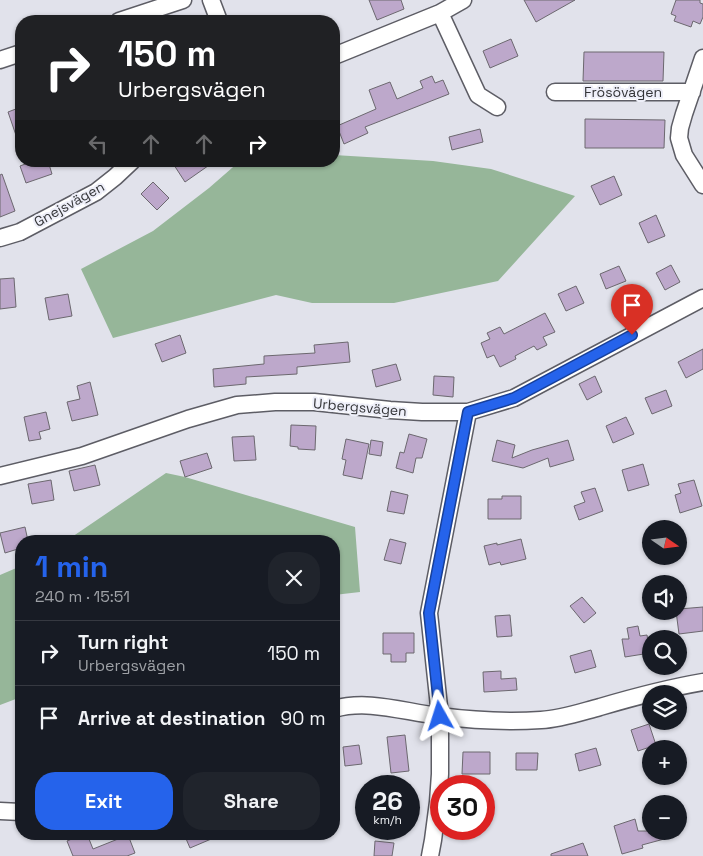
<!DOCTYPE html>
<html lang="en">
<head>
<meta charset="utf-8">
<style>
  :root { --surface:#171b24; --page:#20242c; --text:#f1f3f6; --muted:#9ea1a6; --line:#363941; --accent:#2563eb }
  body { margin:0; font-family:"Space Grotesk",sans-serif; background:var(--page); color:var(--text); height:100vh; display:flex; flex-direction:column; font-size:19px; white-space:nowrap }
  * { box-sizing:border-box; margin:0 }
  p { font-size:16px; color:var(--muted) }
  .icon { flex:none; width:28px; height:28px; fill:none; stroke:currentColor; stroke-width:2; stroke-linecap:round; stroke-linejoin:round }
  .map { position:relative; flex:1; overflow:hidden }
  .side { position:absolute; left:15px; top:535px; width:325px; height:305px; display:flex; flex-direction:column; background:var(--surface); border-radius:20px; box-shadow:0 1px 4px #0004 }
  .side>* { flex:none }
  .guide { position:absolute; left:15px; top:15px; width:325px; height:152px; border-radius:20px; box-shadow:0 1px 4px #0004; background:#202124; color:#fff; overflow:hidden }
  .needle { width:32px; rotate:104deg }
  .buttons { position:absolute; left:642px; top:520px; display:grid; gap:10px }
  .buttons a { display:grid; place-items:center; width:45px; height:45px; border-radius:50%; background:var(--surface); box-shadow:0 1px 4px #0004; font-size:25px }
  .speed { position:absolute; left:355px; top:775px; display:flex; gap:10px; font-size:25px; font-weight:700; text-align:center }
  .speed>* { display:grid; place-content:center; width:65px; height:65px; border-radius:50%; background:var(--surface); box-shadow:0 1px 4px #0004; line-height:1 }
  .speed small { font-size:12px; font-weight:400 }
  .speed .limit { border:8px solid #d22; background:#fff; color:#111 }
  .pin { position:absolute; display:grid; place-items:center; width:42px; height:42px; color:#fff; margin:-51px -21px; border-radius:50% 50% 50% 0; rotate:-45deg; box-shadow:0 0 5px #0007 }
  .pin .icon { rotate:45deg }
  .me { position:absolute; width:55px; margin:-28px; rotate:354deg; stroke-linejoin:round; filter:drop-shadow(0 0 4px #0008) }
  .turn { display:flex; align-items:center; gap:18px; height:105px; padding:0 20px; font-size:22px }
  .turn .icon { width:65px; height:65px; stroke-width:2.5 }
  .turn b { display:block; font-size:35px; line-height:42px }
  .lanes { display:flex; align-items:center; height:48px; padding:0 20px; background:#0003; justify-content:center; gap:25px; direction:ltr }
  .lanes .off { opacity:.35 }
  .round { display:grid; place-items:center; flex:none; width:52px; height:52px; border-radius:20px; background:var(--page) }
  .head { display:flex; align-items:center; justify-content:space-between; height:85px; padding:0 20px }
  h1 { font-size:30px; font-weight:700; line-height:38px; color:var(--accent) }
  .cta { display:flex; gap:10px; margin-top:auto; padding:10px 20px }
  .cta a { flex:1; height:58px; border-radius:20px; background:var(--accent); color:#fff; font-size:20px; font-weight:700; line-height:58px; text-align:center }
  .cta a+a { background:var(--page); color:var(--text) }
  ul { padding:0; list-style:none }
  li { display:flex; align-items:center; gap:15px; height:65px; padding:0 20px; border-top:1px solid var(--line) }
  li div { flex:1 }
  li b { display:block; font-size:19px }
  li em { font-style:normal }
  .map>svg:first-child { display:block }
</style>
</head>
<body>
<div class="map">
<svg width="703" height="856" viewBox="0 0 703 856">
  <rect width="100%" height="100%" fill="#e1e2eb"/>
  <path fill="#96b699" d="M334 155 433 161 491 169 575 196 498 281 394 303H312L276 295 113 338 81 269 153 231 209 188 240 161H334Z
    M166 473 185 477 355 527 360 592 334 595V541H66Z
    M21 566V697L0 705V575Z"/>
  <path fill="#bda8cb" stroke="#6c686f" d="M369 0H401L404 9 377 20Z
    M524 0H575L536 22Z
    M676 0H700V3L703 4V17L700 24 693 21 691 27 674 21 676 16 671 14Z
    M511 39 518 56 490 68 483 51Z
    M584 52H664L663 81H583Z
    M432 76 435 83 443 80 449 94 365 127 368 133 344 144 337 126 376 109 369 90 390 82 397 99 423 88 420 81Z
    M21 107V144H19L8 112Z
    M585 119 665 120 664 148H585Z
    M480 129 483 142 452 150 449 137Z
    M33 161H48L52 174 26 183 20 166Z
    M180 161H215L185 182 174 165Z
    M2 174 15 211 0 217V175Z
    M614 176 622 195 600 205 591 186Z
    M153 182 169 198 157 210 141 194Z
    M656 215 665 236 648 243 639 223Z
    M671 265 680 282 665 290 656 273Z
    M619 266 626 281 606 289 600 274Z
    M14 278 16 307 0 309V279Z
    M576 286 584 303 566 311 558 294Z
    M68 294 72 316 49 320 45 298Z
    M545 313 555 332 543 337 547 345 537 350 534 346 515 356 516 359 500 367 494 355 487 358 481 343 490 339 487 333 500 327 504 334Z
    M180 335 186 353 162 362 155 344Z
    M348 342 350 362 297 367V374L246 377V384L214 387 213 369 264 364V356L315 353 314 345Z
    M703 349V369L686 378 678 362Z
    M396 364 401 380 376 387 372 370Z
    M434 376 454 377 453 397 433 395Z
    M595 376 602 392 587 400 579 384Z
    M90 382 98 415 72 421 67 402 80 399 77 386Z
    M666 390 672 406 652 414 645 398Z
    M46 412 50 429 39 432 41 439 29 441 24 417Z
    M626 417 634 434 613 443 606 426Z
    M291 425 316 426 315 450 298 449V447L290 446Z
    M409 434 427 439 422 458H416L413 473 396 468 400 452 404 453Z
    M254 436 256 460 234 461 232 437Z
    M346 439 369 444 362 479 343 475 346 460 342 459Z
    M371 440 383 442 381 456 369 454Z
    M497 440 515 445 512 458 532 450 568 440 574 460 550 467 548 458 523 468 492 461Z
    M207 453 212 468 185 477 180 461Z
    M643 464 649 485 628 491 622 470Z
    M95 465 100 485 74 491 69 471Z
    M51 480 54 500 32 504 28 484Z
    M694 480 702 506 680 513 675 495 681 493 678 484Z
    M595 488 603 511 579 520 574 506 585 502 581 492Z
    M391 491 408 495 404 514 387 511Z
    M502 496H521V519H488V499H502Z
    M25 527 28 541H21V548L5 553 0 533Z
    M390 539 406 543 401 564 384 560Z
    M521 539 526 559 501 565 500 562 489 565 484 546 497 543V545Z
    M582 597 596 613 584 623 570 606Z
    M703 607V631L679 634 676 611H679V609Z
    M510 615 512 636 497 637 495 616Z
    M638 626 640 636 647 635 650 653 625 657 622 639H629L627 628Z
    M383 633H414V653H406V662H391V654H383Z
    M591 650 596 667 575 673 570 656Z
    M501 671V679L516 678 517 690 484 692 483 672Z
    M649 724 656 745 638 751 631 730Z
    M405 735 409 771 391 773 387 737Z
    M359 745 362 764 345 766 343 747Z
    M596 748 601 765 579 771 575 754Z
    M463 752H490V774H462Z
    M516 753H538L537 770H516Z
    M635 819 638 831H679V835L642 845 643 848 622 854 614 826Z
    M84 834H87L93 849 128 835 135 853 127 856H73L67 841Z
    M184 834H223L190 848Z
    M375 841 394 843 392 856H374Z
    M583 843 588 856H551V854Z"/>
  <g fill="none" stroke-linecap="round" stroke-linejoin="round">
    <defs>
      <path id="minor" d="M211 0 219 21
        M440 13 478 95 497 107
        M119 21 183 0
        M334 56 440 13 463 0
        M703 58 684 114 680 128 679 138 684 155 703 185
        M0 60 21 53
        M555 92H692
        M0 238 20 232 96 192 115 177 132 161
        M0 476 82 456 188 419 237 405 275 402H314L390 410 422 412H468L514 398 703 298
        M334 709C368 699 404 712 439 716 470 720 509 722 541 720 561 719 581 712 600 707 634 697 668 688 703 682
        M0 811 21 812
        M430 856 433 840 438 802 440 774V716L429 613 468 412"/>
    </defs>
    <use href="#minor" stroke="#5d5d65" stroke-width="19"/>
    <use href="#minor" stroke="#fff" stroke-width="16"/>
  </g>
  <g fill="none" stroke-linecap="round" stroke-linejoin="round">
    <defs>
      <path id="route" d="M440 716 429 613 468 412 514 398 632 335"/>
    </defs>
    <use href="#route" stroke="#184099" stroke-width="12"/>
    <use href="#route" stroke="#2563eb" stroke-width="9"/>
  </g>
  <g text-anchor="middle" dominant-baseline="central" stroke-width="4" stroke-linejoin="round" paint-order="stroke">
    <g font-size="14" fill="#333437" stroke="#eeeff9">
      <text x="623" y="92">Frösövägen</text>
      <text transform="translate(69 204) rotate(-29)">Gnejsvägen</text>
      <text transform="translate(360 407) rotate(5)">Urbergsvägen</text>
    </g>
  </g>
</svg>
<div class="buttons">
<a><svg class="needle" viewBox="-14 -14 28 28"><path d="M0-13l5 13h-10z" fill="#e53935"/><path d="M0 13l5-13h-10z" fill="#9ea1a6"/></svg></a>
<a><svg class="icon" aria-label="sound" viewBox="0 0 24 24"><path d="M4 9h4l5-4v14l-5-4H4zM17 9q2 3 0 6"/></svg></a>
<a><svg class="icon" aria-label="search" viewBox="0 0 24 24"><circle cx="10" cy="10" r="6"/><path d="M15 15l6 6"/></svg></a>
<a><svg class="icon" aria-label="layers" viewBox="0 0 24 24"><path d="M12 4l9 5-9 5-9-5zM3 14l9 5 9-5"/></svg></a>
<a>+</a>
<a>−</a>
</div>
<div class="speed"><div>26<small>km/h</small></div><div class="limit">30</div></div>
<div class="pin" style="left:632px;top:335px;background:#d93025"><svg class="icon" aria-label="arrive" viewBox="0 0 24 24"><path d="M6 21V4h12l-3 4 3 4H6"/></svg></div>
<svg class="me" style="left:440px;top:716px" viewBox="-20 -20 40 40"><path d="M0-17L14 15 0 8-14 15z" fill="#2563eb" stroke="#fff" stroke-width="4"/></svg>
<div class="guide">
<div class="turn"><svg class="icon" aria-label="right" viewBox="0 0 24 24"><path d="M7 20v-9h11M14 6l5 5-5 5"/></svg><div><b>150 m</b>Urbergsvägen</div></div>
<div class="lanes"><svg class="icon off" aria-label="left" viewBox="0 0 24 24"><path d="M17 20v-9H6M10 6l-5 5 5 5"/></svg><svg class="icon off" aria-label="ahead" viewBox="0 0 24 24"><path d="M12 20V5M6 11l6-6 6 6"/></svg><svg class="icon off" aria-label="ahead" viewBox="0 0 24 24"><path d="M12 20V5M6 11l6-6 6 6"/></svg><svg class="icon" aria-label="right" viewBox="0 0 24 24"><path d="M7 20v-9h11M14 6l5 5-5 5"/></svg></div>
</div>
<section class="side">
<div class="head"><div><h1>1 min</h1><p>240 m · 15:51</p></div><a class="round"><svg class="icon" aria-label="close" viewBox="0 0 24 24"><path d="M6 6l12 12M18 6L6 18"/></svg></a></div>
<ul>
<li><svg class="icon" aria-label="right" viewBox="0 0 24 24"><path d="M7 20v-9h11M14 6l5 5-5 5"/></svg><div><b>Turn right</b><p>Urbergsvägen</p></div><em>150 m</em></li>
<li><svg class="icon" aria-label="arrive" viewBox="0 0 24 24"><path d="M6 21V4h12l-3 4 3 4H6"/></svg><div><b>Arrive at destination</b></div><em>90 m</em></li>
</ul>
<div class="cta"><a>Exit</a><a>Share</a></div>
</section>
</div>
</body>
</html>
